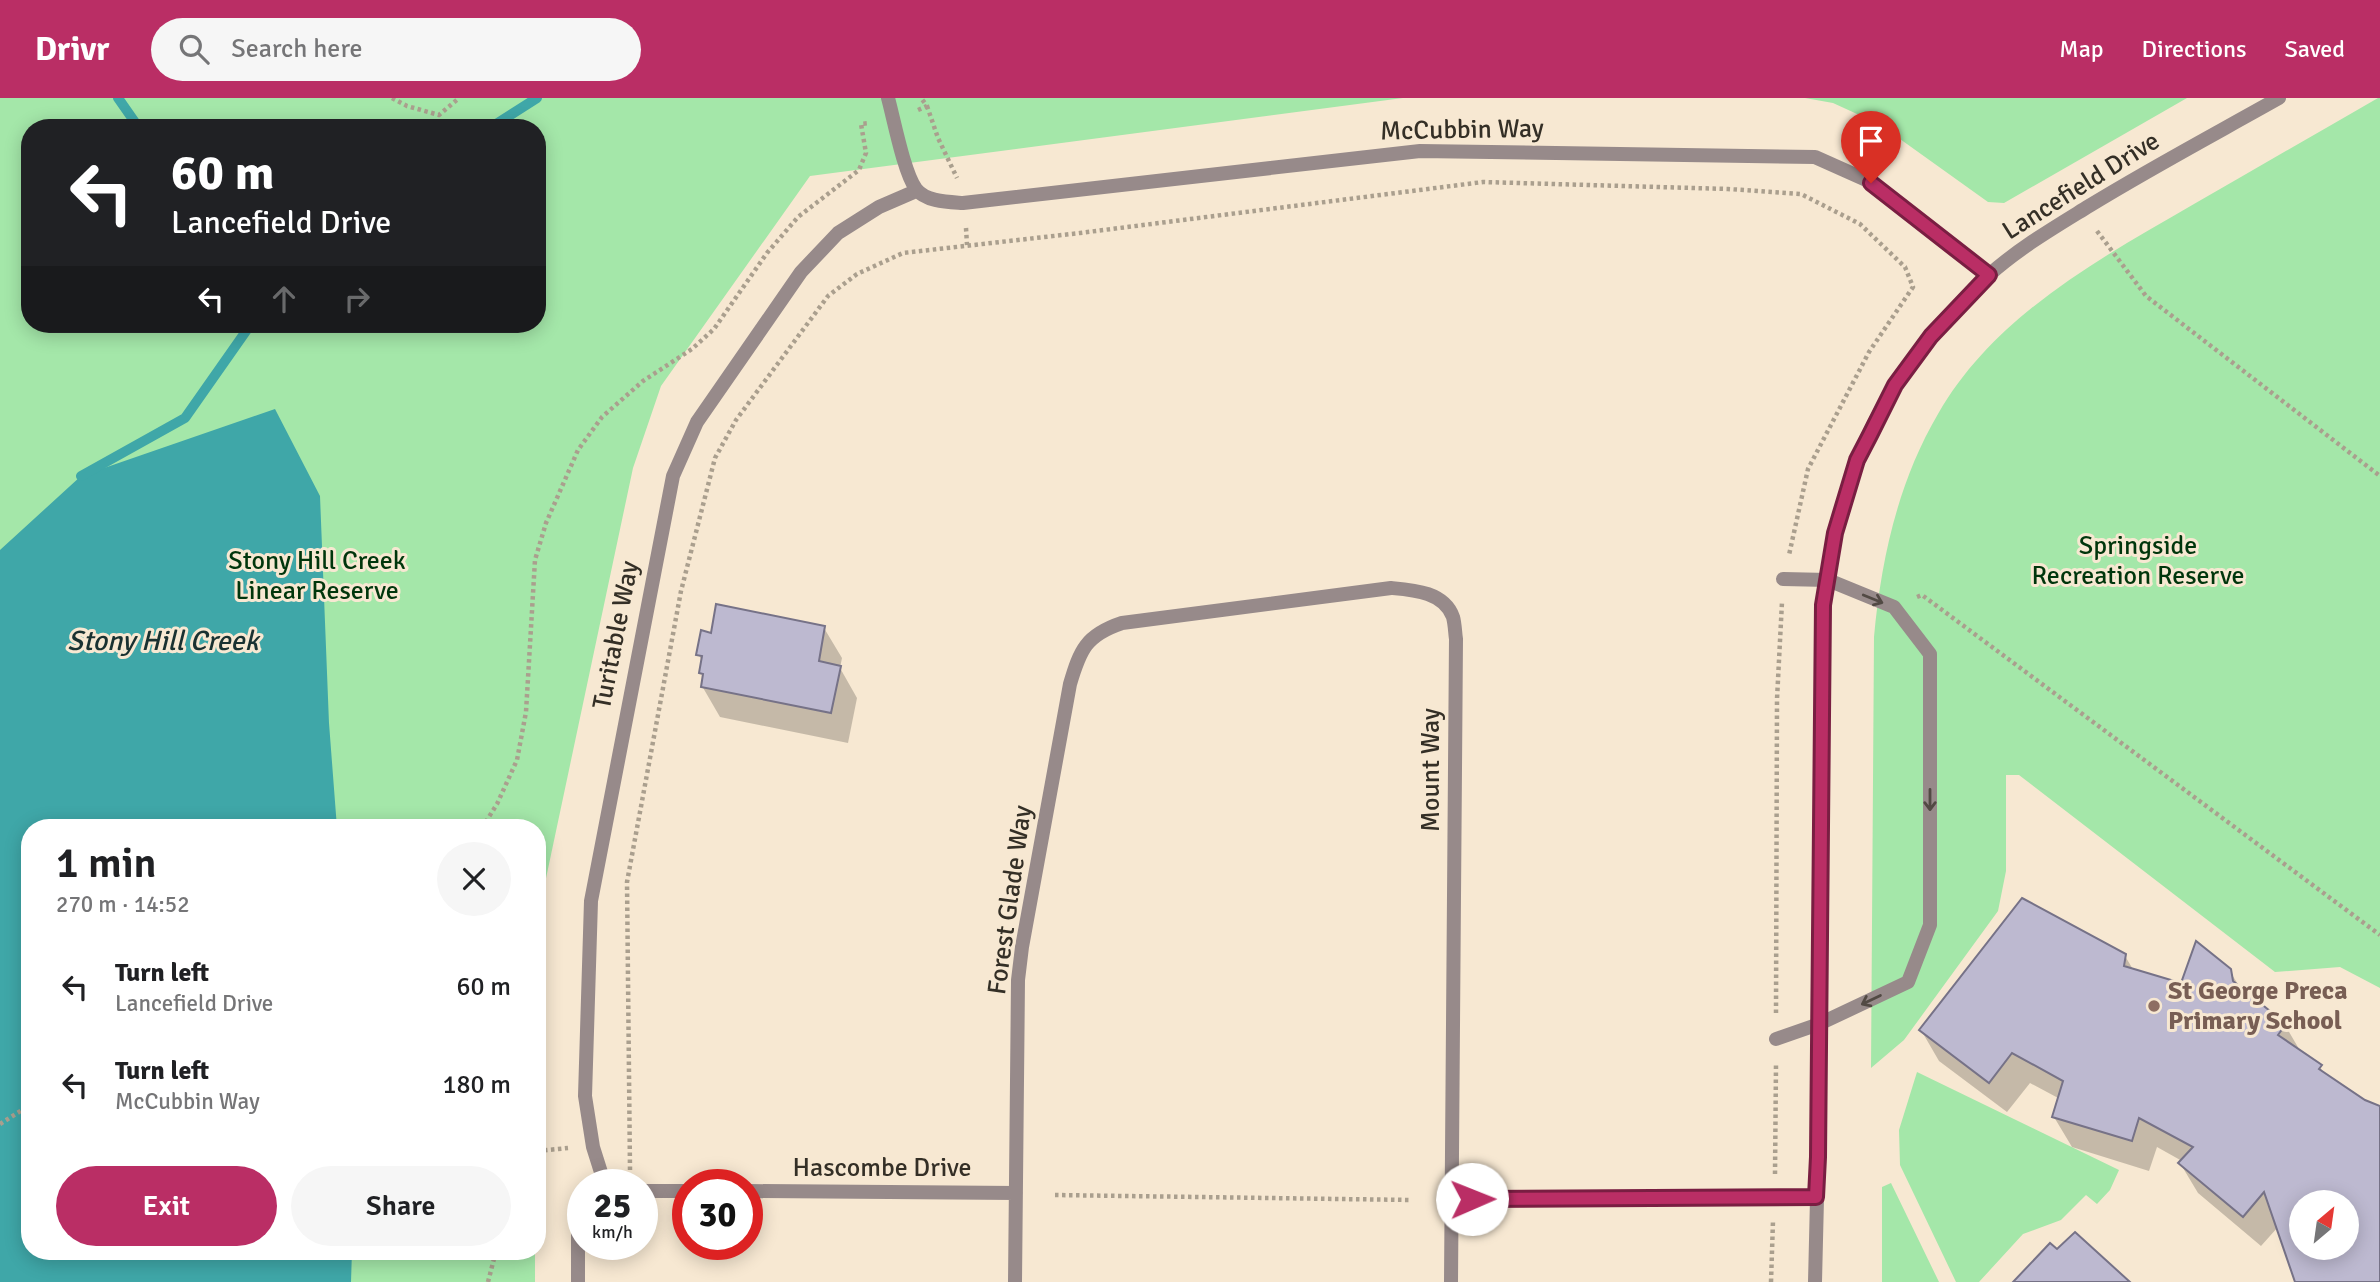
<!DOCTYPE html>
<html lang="en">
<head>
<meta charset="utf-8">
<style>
  :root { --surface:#fff; --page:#f6f6f6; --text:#202124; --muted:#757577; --accent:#ba2e65 }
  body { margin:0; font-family:Signika,sans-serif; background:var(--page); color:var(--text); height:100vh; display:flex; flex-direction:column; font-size:26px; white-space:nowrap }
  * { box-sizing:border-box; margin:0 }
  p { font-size:23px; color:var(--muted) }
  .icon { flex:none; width:38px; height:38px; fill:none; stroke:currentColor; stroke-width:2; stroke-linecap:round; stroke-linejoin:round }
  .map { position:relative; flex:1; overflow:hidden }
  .side { position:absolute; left:21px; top:721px; width:525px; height:441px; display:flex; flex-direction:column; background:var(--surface); border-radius:28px; box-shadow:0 4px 18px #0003 }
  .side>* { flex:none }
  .top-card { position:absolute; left:21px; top:21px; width:525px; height:214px; border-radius:28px; box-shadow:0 4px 18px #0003; background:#202124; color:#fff; overflow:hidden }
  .needle { width:46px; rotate:29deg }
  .fabs { position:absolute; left:2289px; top:1092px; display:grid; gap:14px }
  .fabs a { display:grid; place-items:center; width:70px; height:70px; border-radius:50%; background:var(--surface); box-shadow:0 4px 18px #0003; font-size:35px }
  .speed { position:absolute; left:567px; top:1071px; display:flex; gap:14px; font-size:35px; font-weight:700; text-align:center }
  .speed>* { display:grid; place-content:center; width:91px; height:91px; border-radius:50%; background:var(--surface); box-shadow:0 4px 18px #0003; line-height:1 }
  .speed small { font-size:18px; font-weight:400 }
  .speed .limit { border:10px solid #d22; background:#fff; color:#111 }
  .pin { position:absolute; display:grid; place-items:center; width:60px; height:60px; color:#fff; margin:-72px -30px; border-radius:50% 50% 50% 0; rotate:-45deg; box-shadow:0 0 7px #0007 }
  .pin .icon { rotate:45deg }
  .me { position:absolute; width:77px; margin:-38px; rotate:89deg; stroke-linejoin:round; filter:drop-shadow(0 0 5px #0008) }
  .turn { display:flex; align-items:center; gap:24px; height:147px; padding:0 35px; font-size:32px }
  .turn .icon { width:91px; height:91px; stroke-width:2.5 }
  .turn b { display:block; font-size:49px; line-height:60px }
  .lanes { display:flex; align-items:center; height:66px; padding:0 35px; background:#0003; justify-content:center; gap:35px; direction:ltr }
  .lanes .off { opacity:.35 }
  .round { display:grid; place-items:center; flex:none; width:74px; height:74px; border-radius:37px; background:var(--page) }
  .overview { display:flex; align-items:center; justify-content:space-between; height:119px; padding:0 35px }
  h1 { font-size:42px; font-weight:600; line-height:52px }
  .cta { display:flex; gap:14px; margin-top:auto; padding:14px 35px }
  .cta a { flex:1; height:80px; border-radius:42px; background:var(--accent); color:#fff; font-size:28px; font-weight:600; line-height:80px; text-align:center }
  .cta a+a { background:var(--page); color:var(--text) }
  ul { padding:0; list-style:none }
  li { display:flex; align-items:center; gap:21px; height:98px; padding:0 35px }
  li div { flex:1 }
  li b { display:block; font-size:26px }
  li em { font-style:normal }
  header { display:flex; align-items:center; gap:42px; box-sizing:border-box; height:98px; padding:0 35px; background:var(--accent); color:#fff }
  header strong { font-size:33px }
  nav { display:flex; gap:38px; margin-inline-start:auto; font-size:24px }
  .search { width:490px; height:63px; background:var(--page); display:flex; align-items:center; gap:18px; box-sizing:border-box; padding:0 24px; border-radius:38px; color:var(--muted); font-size:26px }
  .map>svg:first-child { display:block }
</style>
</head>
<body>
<header>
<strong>Drivr</strong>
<div class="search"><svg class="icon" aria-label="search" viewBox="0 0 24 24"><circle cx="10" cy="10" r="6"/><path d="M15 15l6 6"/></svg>Search here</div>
<nav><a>Map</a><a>Directions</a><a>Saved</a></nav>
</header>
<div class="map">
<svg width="2380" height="1184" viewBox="0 0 2380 1184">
  <rect width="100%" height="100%" fill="#f7e8d2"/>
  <path fill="#a4e7a9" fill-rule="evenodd" d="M0 0H1403L810 78 661 288 633 370 538 818 537 874V730H30V1153H535V1184H0ZM30 30H537V226H30Z
    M1805 0H2187L2004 105 1988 104 1879 26 1833 5Z
    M2378 0H2380V890L2340 869 2275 874 2019 677H2006V773L1998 813 1904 942 1871 970 1874 539C1881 462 1898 384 1938 316 1995 217 2099 161 2194 106 2255 71 2317 35 2378 0Z
    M1917 974 2119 1072 2110 1092 2097 1106 2086 1097 2061 1122 2023 1136 1979 1184H1956L1900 1067 1899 1032Z
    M1891 1085 1939 1184H1882V1089Z"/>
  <path fill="#3fa7a8" d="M275 311 320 398 329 625 337 730H30V1153H352L351 1184H0V452L81 378Z"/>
  <path fill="#0003" fill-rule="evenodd" d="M824 530 842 560 840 570 857 600 848 645 720 619 702 588 704 580 701 574 703 564 698 556 712 537Z
    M2125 858 2134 873 2182 887 2229 872 2241 891 2285 927 2302 956 2320 969 2325 977 2364 1004 2380 1009V1184H2297L2278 1129 2261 1148 2198 1095 2180 1065 2182 1063 2157 1049 2149 1073 2072 1049 2054 1019 2060 1001 2030 985 2007 1014 1939 963 1921 932ZM2301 1104H2347V1150H2301Z"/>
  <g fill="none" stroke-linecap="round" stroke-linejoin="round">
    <path stroke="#3fa7a8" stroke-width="10" d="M118 0 139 30
      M490 30 537 0
      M81 378 185 320 251 226"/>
  </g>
  <path fill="#bdb9d0" stroke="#767287" stroke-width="2" fill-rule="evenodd" d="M716 506 825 528 819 563 841 568 831 615 701 589 703 576 699 575 702 558 696 557 701 532 711 535Z
    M2022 800 2126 856 2124 868 2181 885 2196 843 2231 871 2233 883 2286 926 2278 937 2322 967 2319 971 2365 1002 2380 1008V1184H2295L2264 1094 2243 1119 2178 1065 2193 1049 2139 1020 2132 1043 2052 1019 2063 983 2012 955 1989 985 1919 932ZM2301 1104H2347V1150H2301Z
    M2075 1134 2130 1184H2013L2050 1145 2057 1151Z"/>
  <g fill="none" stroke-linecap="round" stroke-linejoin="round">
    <path stroke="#aa9f8e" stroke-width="4.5" stroke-dasharray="3.5 3.5" stroke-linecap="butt" d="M392 0 407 8 439 17 459 0
      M927 8 938 40 957 80
      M918 12 927 8 921 0
      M966 130 967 147
      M2097 133 2146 198 2380 378
      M1917 499 1922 497 2380 837
      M482 730 497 706 517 662 526 614 535 462 546 425 578 352 602 319 643 283 692 251 714 231 767 155 798 119 859 72 866 55 861 26 870 25
      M1776 915 1777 601 1782 504
      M0 1026 30 1007
      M537 1053 568 1050
      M630 1072 627 784 681 493 715 360 736 322 828 198 857 176 903 155 1080 135 1483 84 1728 91 1801 96 1860 126 1905 169 1913 189 1869 254 1808 371 1789 457
      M1775 1076 1776 966
      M1055 1097 1411 1102
      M488 1184 496 1153
      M1771 1184 1773 1123"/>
    <path stroke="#978a8a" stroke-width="14" d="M1776 941 1819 926 1908 884 1930 827V556L1894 509 1828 482 1783 481"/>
    <path stroke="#978a8a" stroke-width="14" d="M888 0C894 22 904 75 916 91 926 104 949 104 963 105L1420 53 1815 59 1871 84 1989 177
      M605 1087 593 1049 585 998 591 803 673 378 697 324 801 174 838 135 879 109 916 93
      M642 1093H688
      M747 1093 1016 1095
      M1451 1102 1816 1099
      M578 1184V1133L583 1117
      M1015 1184 1018 882 1022 849 1070 586C1080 552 1086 537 1122 525L1391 490C1414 492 1444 494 1453 519 1455 526 1455 535 1456 541L1451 1184
      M1815 1184 1818 1059 1823 507C1832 458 1839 408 1857 362 1885 292 1933 228 1989 177 2019 150 2055 129 2089 108 2151 70 2215 36 2279 0"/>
  </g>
  <defs><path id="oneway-shaft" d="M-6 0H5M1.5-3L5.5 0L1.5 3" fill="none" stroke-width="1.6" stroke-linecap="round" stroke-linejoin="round" transform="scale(1.75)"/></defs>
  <g stroke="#524a44">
    <use href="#oneway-shaft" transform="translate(1873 501) rotate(22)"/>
    <use href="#oneway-shaft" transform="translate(1930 702) rotate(90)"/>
    <use href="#oneway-shaft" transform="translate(1871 902) rotate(154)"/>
  </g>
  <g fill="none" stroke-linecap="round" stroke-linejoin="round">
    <defs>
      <path id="route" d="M1472 1101 1816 1099 1818 1059 1823 507 1835 435 1857 362 1870 337 1895 287 1931 238 1989 177 1871 85"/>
    </defs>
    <use href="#route" stroke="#791e42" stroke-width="18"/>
    <use href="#route" stroke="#ba2e65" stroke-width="12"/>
  </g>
  <circle fill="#8d6e63" stroke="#f7e8d2" stroke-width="2.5" cx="2154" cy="908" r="7"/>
  <g text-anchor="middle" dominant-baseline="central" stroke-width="6" stroke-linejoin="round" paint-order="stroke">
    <g font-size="26" fill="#342f26" stroke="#f7e8d2">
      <text transform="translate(1462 32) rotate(-1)">McCubbin Way</text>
      <text transform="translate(2081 88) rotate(-32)">Lancefield Drive</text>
      <text transform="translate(616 537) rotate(-79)">Turitable Way</text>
      <text transform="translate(1431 672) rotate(-90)">Mount Way</text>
      <text transform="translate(1010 802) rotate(-82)">Forest Glade Way</text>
      <text x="882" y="1070">Hascombe Drive</text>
    </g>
    <g font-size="26" fill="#00360c" stroke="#f7e8d2">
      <text x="2138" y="448">Springside<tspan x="2138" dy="30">Recreation Reserve</tspan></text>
      <text x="317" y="463">Stony Hill Creek<tspan x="317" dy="30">Linear Reserve</tspan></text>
    </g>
    <g font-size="26" font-weight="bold" fill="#785e54" stroke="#f7e8d2" text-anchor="start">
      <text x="2168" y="893">St George Preca<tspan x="2168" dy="30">Primary School</tspan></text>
    </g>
    <g font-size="28" font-style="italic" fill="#193131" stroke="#f7e8d2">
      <text x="163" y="543">Stony Hill Creek</text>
    </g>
  </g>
</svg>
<div class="fabs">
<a><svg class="needle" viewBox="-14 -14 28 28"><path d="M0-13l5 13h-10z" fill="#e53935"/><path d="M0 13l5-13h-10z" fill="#757577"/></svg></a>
</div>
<div class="speed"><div>25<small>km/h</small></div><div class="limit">30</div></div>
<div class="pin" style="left:1871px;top:85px;background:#d93025"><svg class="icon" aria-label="arrive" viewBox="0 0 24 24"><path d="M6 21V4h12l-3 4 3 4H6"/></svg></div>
<svg class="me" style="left:1472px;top:1101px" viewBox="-20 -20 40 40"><circle r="19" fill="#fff"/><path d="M0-13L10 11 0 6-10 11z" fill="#ba2e65"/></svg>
<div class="top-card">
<div class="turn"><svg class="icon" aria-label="left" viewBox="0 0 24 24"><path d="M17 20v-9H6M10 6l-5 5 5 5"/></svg><div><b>60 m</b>Lancefield Drive</div></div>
<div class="lanes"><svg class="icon" aria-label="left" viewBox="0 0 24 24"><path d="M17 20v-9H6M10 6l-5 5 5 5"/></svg><svg class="icon off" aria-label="ahead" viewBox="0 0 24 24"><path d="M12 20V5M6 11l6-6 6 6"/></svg><svg class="icon off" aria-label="right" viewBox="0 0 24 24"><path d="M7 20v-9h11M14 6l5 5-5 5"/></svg></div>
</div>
<section class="side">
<div class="overview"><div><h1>1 min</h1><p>270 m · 14:52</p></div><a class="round"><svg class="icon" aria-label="close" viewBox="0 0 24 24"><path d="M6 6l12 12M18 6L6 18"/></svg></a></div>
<ul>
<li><svg class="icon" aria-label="left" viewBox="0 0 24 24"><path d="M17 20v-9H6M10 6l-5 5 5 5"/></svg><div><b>Turn left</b><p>Lancefield Drive</p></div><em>60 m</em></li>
<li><svg class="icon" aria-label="left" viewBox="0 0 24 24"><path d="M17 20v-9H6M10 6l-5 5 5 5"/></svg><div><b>Turn left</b><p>McCubbin Way</p></div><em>180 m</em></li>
</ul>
<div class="cta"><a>Exit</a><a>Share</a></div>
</section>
</div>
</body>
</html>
